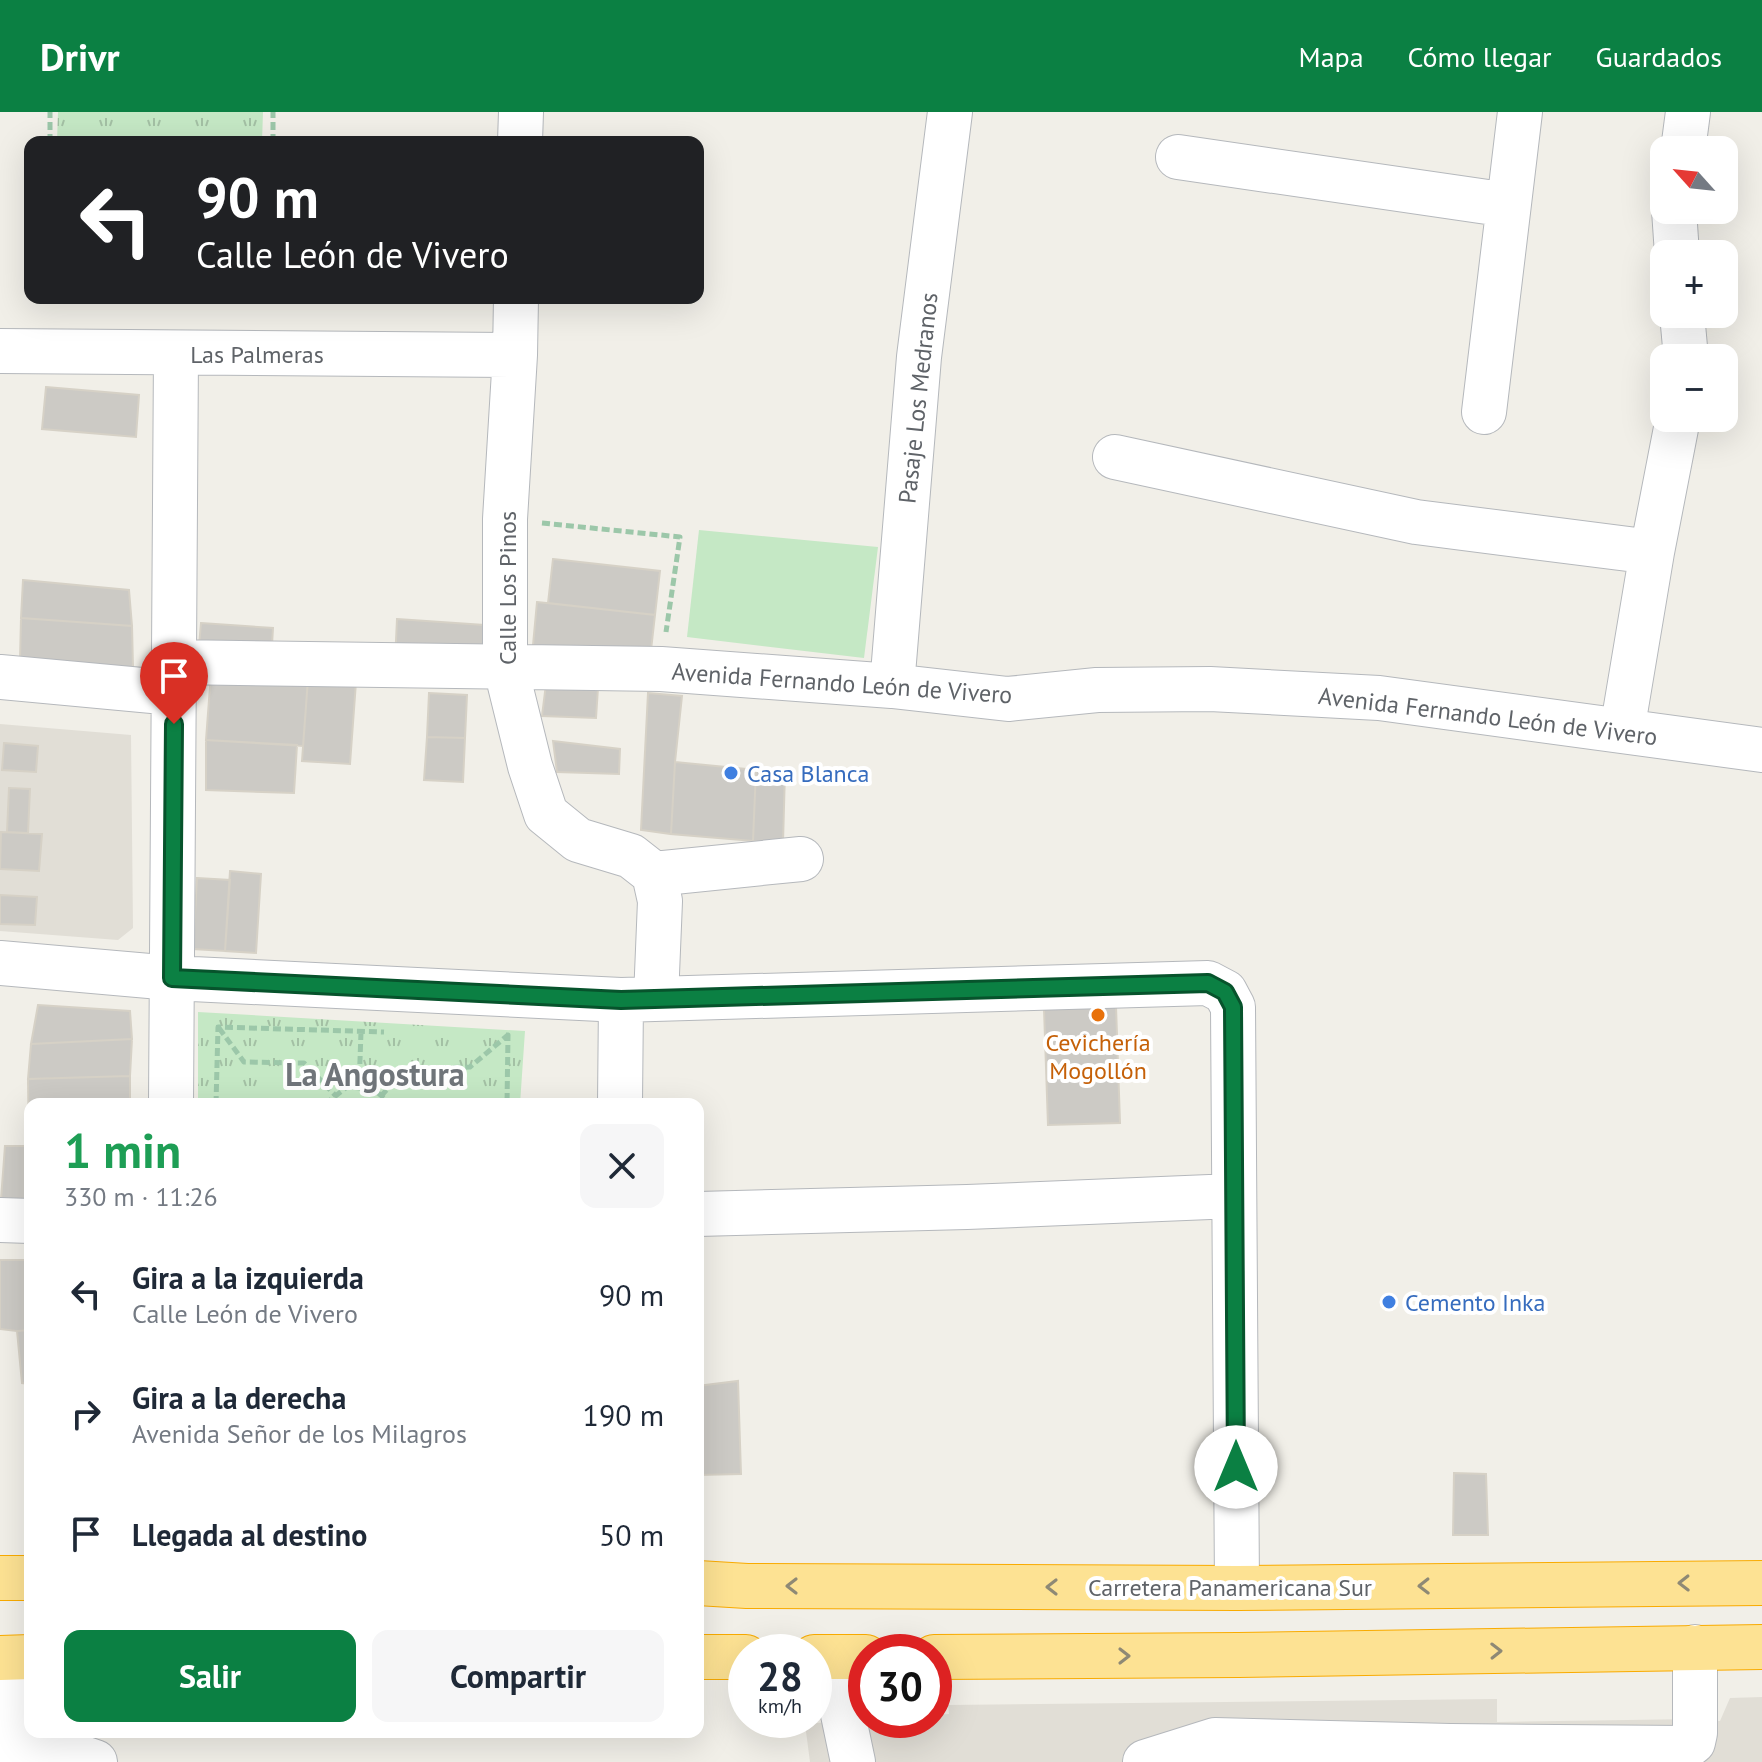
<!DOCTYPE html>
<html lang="es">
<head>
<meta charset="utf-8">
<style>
  :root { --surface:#fff; --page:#f6f6f7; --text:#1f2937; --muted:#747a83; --accent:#0b8043 }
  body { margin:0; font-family:"PT Sans",sans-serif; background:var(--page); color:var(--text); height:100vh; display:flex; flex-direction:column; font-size:30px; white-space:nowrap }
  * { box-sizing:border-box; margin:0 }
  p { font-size:26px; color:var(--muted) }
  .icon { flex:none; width:44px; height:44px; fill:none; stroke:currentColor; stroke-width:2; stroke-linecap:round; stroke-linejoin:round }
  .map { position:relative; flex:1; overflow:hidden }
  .side { position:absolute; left:24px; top:986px; width:680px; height:640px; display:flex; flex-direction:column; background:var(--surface); border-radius:16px; box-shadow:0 8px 32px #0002 }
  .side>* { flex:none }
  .hud { position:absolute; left:24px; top:24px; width:680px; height:168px; border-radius:16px; box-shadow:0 8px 32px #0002; background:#202124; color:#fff; overflow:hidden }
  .needle { width:52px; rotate:297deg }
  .buttons { position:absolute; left:1650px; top:24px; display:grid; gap:16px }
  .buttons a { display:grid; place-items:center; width:88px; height:88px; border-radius:16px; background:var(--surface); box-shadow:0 8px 32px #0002; font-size:40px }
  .speed { position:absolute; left:728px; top:1522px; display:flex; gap:16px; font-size:40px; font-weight:700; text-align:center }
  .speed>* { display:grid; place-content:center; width:104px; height:104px; border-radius:50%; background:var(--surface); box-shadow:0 8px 32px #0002; line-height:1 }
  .speed small { font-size:20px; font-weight:400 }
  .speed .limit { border:12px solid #d22; background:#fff; color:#111 }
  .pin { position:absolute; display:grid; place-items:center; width:68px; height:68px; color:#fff; margin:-82px -34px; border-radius:50% 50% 50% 0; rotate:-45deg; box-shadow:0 0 8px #0007 }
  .pin .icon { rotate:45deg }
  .me { position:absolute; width:88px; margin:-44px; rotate:0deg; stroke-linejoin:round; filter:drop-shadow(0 0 6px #0008) }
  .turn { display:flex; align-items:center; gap:28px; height:168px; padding:0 40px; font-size:36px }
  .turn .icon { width:104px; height:104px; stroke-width:2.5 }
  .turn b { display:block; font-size:56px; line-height:68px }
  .round { display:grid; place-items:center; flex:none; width:84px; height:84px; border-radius:16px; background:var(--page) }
  .headline { display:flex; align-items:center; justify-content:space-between; height:136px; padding:0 40px }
  h1 { font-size:48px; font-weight:800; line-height:60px; color:#1e9e55 }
  .action { display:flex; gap:16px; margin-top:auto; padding:16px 40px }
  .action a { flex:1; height:92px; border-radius:16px; background:var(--accent); color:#fff; font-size:32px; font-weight:800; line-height:92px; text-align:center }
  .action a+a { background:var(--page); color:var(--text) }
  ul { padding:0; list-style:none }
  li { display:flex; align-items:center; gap:24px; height:120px; padding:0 40px }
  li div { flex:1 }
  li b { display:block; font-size:30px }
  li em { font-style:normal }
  header { display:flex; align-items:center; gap:48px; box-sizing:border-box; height:112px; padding:0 40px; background:var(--accent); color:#fff }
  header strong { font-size:38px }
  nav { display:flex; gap:44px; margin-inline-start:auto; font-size:28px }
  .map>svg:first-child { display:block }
</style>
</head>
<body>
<header>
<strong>Drivr</strong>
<nav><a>Mapa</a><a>Cómo llegar</a><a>Guardados</a></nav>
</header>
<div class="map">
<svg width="1762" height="1650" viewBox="0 0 1762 1650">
  <defs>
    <pattern id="park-tufts" width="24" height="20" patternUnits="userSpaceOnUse" patternTransform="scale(2)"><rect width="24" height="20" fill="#c5e8c5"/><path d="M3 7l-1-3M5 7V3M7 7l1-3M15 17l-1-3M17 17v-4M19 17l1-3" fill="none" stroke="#a3c0a4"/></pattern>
  </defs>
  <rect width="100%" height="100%" fill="#f1efe8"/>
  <path fill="#e1ded6" d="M0 612 131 623 133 816 118 828 0 819Z
    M1762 1585V1650H810L805 1612 866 1607 934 1608V1603L949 1602 948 1593 1497 1587V1610L1696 1607 1720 1609 1730 1586Z"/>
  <path fill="#c5e8c5" d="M699 418 878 435 864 546 687 525Z"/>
  <path fill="url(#park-tufts)" d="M58 0H263L262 30H57Z
    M198 900 525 919 520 992H198Z"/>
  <path fill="#cccac5" stroke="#d6d1c6" stroke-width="2" d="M46 275 139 283 136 325 42 317Z
    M553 447 660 459 655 503 548 491Z
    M23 468 129 478 132 514 21 506Z
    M537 490 655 503 650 547 533 533Z
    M21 506 132 514 133 556 20 548Z
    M397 507 484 513 482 556 395 550Z
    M201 511 273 516 271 550 198 545Z
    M211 561 308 567 303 634 206 628Z
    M308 567 356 570 350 652 302 649Z
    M546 572 598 576 596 606 542 604Z
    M429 581 467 583 465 626 427 625Z
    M648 581 682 584 675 650 671 722 641 718Z
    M427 625 465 626 463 670 424 668Z
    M206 628 297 633 294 681 206 678Z
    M553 629 620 637 619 662 557 660Z
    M4 631 38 634 36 660 2 658Z
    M675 650 756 658 753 729 671 722Z
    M756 658 785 659 783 731 753 729Z
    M9 676 30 677 28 721 7 720Z
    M1 720 42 722 39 759 0 757Z
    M230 759 261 762 256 841 225 839Z
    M197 766 230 768 225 839 193 837Z
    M0 783 37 785 35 813 0 812Z
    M38 893 130 899 132 927 31 932Z
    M1116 894 1120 1011 1048 1013 1044 897Z
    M132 927 130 964 28 967 31 932Z
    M130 964V992H30L29 1034 28 967Z
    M5 1034H30V1088L1 1087Z
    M0 1148H30V1218L17 1219 0 1217Z
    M30 1218V1272L22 1271 17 1219Z
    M738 1269 741 1362 698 1363V1274Z
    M1454 1361 1486 1362 1488 1423H1453Z"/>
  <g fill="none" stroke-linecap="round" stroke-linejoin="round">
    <defs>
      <path id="minor" d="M520 30 521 0
        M1683 38 1688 0
        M1178 45 1508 93
        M1674 98 1677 142
        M516 186 515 243 505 407V553L530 654 546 702 578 728 631 744 654 762 660 789 656 886
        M1682 202 1686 246
        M0 239 515 243
        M1484 300 1520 0
        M1115 345 1416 410 1652 440
        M174 550 661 557 892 574 1008 587 1097 578 1210 577 1379 586 1762 638
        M0 565 174 581
        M892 574 919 245 950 0
        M1622 619 1652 440 1678 306
        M654 762 801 747
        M0 851 172 866 621 888 1208 871 1225 880 1233 895 1237 1476
        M171 992 176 241
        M620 992 621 888
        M698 1102 967 1095 1234 1084
        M0 1108 30 1109
        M831 1545 853 1650
        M1 1546 6 1609 23 1650
        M0 1609H6L60 1638 95 1650
        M1145 1650 1215 1628 1450 1634 1685 1636 1693 1630 1695 1621V1535"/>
      <path id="highway" d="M0 1466H30
        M698 1471 747 1474 1237 1476 1762 1471
        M698 1545H746
        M814 1545H866
        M934 1545 1238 1543 1762 1535
        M0 1546 30 1545"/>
    </defs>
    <use href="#minor" stroke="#b5b8bc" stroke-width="46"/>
    <use href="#highway" stroke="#f9ab00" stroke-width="46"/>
    <path stroke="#9cc7a9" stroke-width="5" stroke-dasharray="8 4" stroke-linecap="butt" d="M50 30V0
      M273 30V0
      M542 411 680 425 666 520
      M219 916 244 950 304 951 336 984
      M506 923H508L507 992
      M359 976 361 920
      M381 984 406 957 470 955 508 923
      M216 992 218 915 384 920
      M325 992 347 975 373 977 392 992"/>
    <use href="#minor" stroke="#fff" stroke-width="44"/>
    <use href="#highway" stroke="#fde293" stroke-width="44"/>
  </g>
  <defs><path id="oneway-chevron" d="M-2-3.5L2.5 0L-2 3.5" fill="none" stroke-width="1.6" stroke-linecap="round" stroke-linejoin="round" transform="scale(2)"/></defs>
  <g stroke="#8e8975">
    <use href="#oneway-chevron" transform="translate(1684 1471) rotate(179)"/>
    <use href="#oneway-chevron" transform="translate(792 1474) rotate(-180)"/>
    <use href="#oneway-chevron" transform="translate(1424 1474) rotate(179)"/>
    <use href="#oneway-chevron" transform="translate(1052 1475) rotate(-180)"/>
    <use href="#oneway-chevron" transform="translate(1496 1539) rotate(-1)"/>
    <use href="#oneway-chevron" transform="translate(1124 1544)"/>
  </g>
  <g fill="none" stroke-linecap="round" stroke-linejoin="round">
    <defs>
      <path id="route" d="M174 612 172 866 621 888 1208 871 1225 880 1233 895 1236 1355"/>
    </defs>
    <use href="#route" stroke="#07532c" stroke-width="20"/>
    <use href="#route" stroke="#0b8043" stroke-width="14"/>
  </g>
  <g fill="#3f7fe0" stroke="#fff" stroke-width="3">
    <circle cx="731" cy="661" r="8"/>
    <circle cx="1389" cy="1190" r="8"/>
  </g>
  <circle fill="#e8710a" stroke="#fff" stroke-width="3" cx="1098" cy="903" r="8"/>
  <g text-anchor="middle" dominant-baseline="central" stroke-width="8" stroke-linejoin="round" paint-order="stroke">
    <g font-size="24" fill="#5f6368" stroke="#fff">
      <text x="257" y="242">Las Palmeras</text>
      <text transform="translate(918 286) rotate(-84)">Pasaje Los Medranos</text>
      <text transform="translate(507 476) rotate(-90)">Calle Los Pinos</text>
      <text transform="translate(842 571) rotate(4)">Avenida Fernando León de Vivero</text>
      <text transform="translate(1488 604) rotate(7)">Avenida Fernando León de Vivero</text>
      <text x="1230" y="1475">Carretera Panamericana Sur</text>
    </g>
    <g font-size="24" fill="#366cbe" stroke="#fff" text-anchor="start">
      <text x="747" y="661">Casa Blanca</text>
      <text x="1405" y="1190">Cemento Inka</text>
    </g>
    <g font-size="24" fill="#c56008" stroke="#fff">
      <text x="1098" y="930">Cevichería<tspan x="1098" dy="28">Mogollón</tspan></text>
    </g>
    <g font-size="32" font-weight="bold" fill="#70757a" stroke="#fff">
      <text x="375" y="962">La Angostura</text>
    </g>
  </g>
</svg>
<div class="buttons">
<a><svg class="needle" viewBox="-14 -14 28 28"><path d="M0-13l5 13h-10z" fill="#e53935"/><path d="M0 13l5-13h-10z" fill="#747a83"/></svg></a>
<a>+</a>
<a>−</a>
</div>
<div class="speed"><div>28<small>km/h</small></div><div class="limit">30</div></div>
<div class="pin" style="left:174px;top:612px;background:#d93025"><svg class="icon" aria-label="arrive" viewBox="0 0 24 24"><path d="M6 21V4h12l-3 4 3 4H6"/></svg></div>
<svg class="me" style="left:1236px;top:1355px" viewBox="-20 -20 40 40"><circle r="19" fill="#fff"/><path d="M0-13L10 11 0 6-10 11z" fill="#0b8043"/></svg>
<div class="hud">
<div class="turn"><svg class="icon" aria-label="left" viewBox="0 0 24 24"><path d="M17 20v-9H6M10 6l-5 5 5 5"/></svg><div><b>90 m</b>Calle León de Vivero</div></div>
</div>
<section class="side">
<div class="headline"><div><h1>1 min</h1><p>330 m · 11:26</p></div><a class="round"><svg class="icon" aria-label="close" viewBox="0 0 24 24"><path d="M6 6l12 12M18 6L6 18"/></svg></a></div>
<ul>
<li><svg class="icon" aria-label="left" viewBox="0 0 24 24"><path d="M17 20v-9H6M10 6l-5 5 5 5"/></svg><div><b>Gira a la izquierda</b><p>Calle León de Vivero</p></div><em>90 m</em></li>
<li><svg class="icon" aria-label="right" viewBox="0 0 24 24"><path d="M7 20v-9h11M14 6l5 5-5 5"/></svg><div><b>Gira a la derecha</b><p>Avenida Señor de los Milagros</p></div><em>190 m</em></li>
<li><svg class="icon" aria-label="arrive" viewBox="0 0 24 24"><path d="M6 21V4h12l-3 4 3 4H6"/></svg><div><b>Llegada al destino</b></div><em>50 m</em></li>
</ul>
<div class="action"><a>Salir</a><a>Compartir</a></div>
</section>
</div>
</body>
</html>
